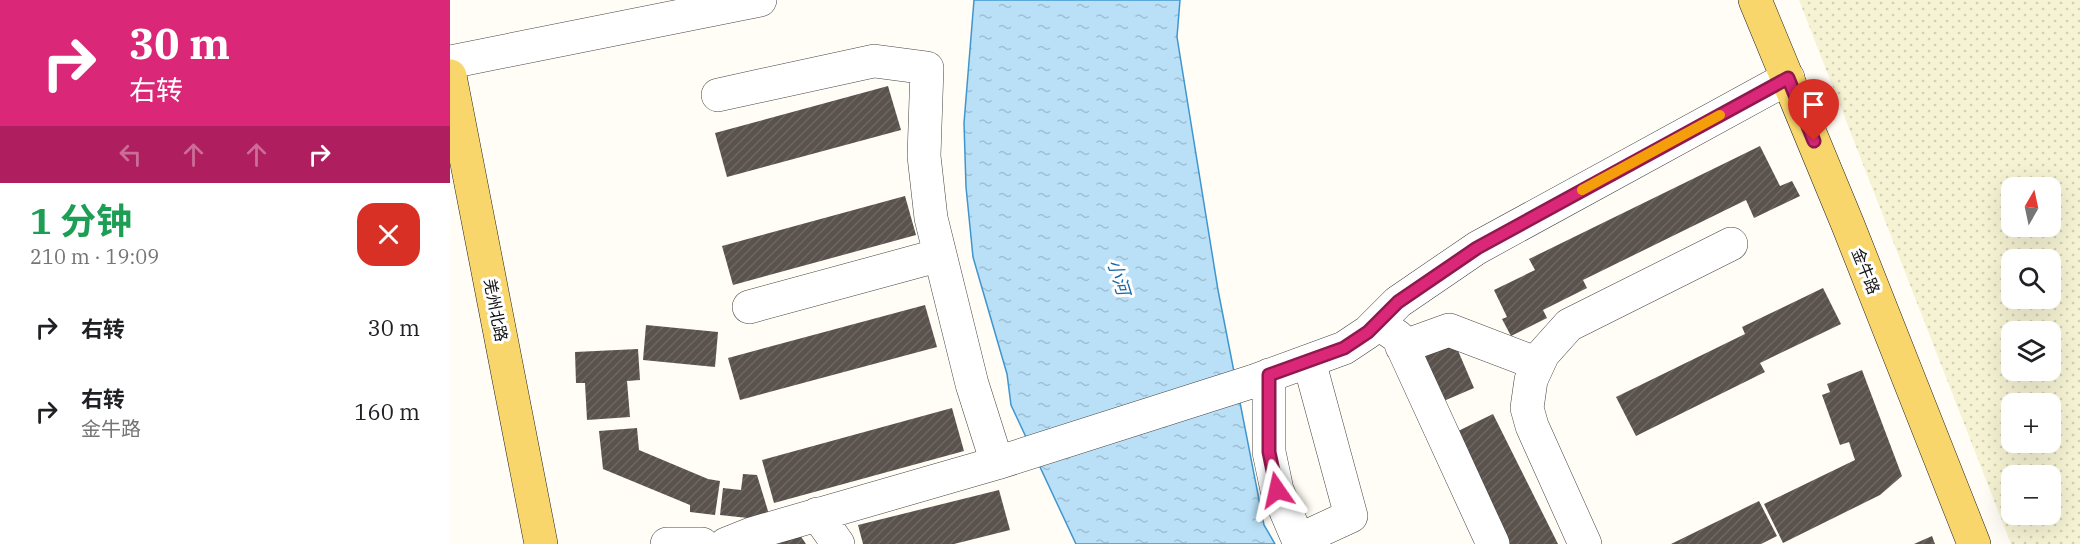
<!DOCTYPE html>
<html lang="zh">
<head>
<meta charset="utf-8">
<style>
  :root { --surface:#fff; --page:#f2f2f2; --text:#202124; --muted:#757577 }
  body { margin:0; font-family:"IBM Plex Serif","Noto Sans SC",serif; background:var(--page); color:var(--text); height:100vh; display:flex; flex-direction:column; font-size:22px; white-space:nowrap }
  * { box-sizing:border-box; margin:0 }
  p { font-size:20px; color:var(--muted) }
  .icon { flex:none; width:33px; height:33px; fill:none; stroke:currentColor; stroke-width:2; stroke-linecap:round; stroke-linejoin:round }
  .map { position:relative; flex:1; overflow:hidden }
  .details { display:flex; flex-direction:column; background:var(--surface); width:450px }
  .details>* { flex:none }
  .hud { background:#db2777; color:#fff; overflow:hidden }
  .needle { width:39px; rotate:9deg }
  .fabs { position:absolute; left:1551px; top:177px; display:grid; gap:12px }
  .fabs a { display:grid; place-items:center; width:60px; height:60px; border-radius:12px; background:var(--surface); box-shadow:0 6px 24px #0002; font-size:30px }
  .pin { position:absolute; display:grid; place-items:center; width:51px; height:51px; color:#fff; margin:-62px -26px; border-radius:50% 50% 50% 0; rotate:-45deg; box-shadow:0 0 6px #0007 }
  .pin .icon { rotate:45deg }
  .me { position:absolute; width:66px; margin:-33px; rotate:349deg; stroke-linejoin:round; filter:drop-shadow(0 0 4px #0008) }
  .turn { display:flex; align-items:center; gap:21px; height:126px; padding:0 30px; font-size:27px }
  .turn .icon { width:78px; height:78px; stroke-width:2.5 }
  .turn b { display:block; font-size:42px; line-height:51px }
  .lanes { display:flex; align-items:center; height:57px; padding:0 30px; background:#0003; justify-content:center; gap:30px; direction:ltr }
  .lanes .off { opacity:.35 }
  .round { display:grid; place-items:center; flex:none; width:63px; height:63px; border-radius:18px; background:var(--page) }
  .head { display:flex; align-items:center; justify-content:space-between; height:102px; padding:0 30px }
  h1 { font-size:36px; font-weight:700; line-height:45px; color:#1e9e55 }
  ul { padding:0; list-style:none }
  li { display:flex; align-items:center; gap:18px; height:84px; padding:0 30px }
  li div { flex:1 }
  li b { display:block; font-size:22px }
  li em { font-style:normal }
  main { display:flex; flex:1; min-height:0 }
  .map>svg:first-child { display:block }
</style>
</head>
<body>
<main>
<section class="details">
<div class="hud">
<div class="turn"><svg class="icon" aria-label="right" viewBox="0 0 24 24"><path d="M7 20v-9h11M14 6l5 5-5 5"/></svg><div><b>30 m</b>右转</div></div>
<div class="lanes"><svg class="icon off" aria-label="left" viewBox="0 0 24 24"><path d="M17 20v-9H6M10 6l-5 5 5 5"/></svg><svg class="icon off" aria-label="ahead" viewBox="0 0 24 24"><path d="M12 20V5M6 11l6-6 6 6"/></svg><svg class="icon off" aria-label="ahead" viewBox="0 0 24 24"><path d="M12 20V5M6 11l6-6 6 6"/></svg><svg class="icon" aria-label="right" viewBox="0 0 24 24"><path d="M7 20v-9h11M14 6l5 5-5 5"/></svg></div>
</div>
<div class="head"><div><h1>1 分钟</h1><p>210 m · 19:09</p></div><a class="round" style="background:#d93025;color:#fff"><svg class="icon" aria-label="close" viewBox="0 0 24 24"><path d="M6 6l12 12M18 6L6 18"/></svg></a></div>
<ul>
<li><svg class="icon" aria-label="right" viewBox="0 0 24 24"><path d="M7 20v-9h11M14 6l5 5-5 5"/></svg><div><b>右转</b></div><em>30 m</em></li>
<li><svg class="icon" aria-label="right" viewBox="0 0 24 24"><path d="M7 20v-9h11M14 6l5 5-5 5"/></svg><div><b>右转</b><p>金牛路</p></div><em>160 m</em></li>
</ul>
</section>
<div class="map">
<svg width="1630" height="544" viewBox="0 0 1630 544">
  <defs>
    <pattern id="farmland-dots" width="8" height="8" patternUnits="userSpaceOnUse" patternTransform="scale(1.5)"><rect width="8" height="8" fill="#f6f3d4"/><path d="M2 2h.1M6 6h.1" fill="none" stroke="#d2cfb5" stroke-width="1.8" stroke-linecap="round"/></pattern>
    <pattern id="water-ripples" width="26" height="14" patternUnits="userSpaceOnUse" patternTransform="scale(1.5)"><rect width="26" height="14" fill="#b9e0f7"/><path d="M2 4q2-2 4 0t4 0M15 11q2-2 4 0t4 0" fill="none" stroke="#9ebfd3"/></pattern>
    <pattern id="building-hatch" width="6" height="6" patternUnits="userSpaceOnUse" patternTransform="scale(1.5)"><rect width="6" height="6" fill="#5a524d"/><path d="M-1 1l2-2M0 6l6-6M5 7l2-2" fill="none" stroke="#6d6662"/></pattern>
  </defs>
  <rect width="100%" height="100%" fill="#fffdf5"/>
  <path fill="url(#farmland-dots)" fill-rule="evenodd" d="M1349 0H1630V544H1561ZM1562 188H1600V226H1562ZM1562 260H1600V298H1562ZM1562 332H1600V370H1562ZM1562 404H1600V442H1562ZM1562 476H1600V514H1562Z"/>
  <path fill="url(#water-ripples)" stroke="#3f96cf" stroke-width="1.5" d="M524 0H730L727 37 768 290 814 525 825 544H626L561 405 557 374 523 257 516 187 514 123Z"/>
  <path fill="url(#building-hatch)" d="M438 86 451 130 277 177 265 133Z
    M1310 146 1330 186 1342 181 1350 196 1304 218 1296 200 1133 280 1137 288 1093 310 1097 318 1061 336 1052 319 1057 317 1044 290 1085 270 1079 259Z
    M455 196 466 235 283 285 272 246Z
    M1373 288 1391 324 1310 363 1315 372 1186 436 1166 397 1295 334 1292 327Z
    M475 305 487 347 290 400 278 358Z
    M196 325 268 332 265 367 193 360Z
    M1003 339 1024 388 989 403 968 354Z
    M188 349 190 380 177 381 180 417 137 420 135 383H126L125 352Z
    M1412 370 1452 476 1430 495 1333 543 1314 504 1405 460 1399 442 1390 445 1372 395 1380 392 1377 384Z
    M502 408 514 451 324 503 312 460Z
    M1043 414 1108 544H1050L1002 434Z
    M187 428 189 450 258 479 270 481 265 515 240 512V505L153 469 149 431Z
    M293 474 307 475 318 511 317 520 270 515 273 488 291 490Z
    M549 490 560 530 504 544H413L408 525Z
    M1309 501 1327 536 1311 544H1221Z
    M346 529 356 544H324Z
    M1482 536 1485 544H1464Z"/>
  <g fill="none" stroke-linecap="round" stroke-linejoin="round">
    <defs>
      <path id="minor" d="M0 62 310 0
        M268 95 424 61 477 68 474 156 481 218 522 384 547 463
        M299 307 490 255
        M928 323 948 337 1043 544
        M952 347 999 330 1088 364
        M819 375V452L827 490 850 544
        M367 514 388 544
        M849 540 901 516 859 361
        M217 544H252
        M276 544 301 534 547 463 804 381 894 348 918 332 948 302 1027 248 1338 78
        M1135 544 1082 426 1077 408 1081 380 1093 354 1119 325 1281 244"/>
      <path id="major" d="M1305 0 1398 225 1524 544
        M0 76 91 544"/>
    </defs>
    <use href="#minor" stroke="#444" stroke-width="34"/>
    <use href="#major" stroke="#222" stroke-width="34"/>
    <use href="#minor" stroke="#fff" stroke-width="33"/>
    <use href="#major" stroke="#f9d66b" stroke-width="33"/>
  </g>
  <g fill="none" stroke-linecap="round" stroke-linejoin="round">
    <defs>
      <path id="route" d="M827 490 819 452V375L894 348 918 332 948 302 1027 248 1338 78 1364 141"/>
    </defs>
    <use href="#route" stroke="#8e194d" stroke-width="15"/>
    <use href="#route" stroke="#db2777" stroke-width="10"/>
    <path stroke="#f59e0b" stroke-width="10" d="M1132 190 1270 115"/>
  </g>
  <g text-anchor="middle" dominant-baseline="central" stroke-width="6" stroke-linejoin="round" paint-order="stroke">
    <g font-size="16" fill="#111" stroke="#fff">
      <text transform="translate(1416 271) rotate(68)">金牛路</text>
      <text transform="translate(46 310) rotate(79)">羌州北路</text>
    </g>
    <g font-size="18" font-style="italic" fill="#1768a6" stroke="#fff">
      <text transform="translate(669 277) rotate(73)">小河</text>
    </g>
  </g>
</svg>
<div class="fabs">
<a><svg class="needle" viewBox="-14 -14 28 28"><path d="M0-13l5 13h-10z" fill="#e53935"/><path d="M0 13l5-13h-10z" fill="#757577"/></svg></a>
<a><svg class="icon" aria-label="search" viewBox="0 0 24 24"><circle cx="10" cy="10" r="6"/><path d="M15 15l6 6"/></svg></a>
<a><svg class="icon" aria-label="layers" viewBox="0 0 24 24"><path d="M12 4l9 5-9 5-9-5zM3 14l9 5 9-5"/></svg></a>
<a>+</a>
<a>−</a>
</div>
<div class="pin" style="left:1364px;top:141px;background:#d93025"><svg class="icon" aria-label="arrive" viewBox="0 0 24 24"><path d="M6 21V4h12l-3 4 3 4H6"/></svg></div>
<svg class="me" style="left:827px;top:490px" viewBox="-20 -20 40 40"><path d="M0-17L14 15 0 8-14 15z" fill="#db2777" stroke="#fff" stroke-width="4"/></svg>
</div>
</main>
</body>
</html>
